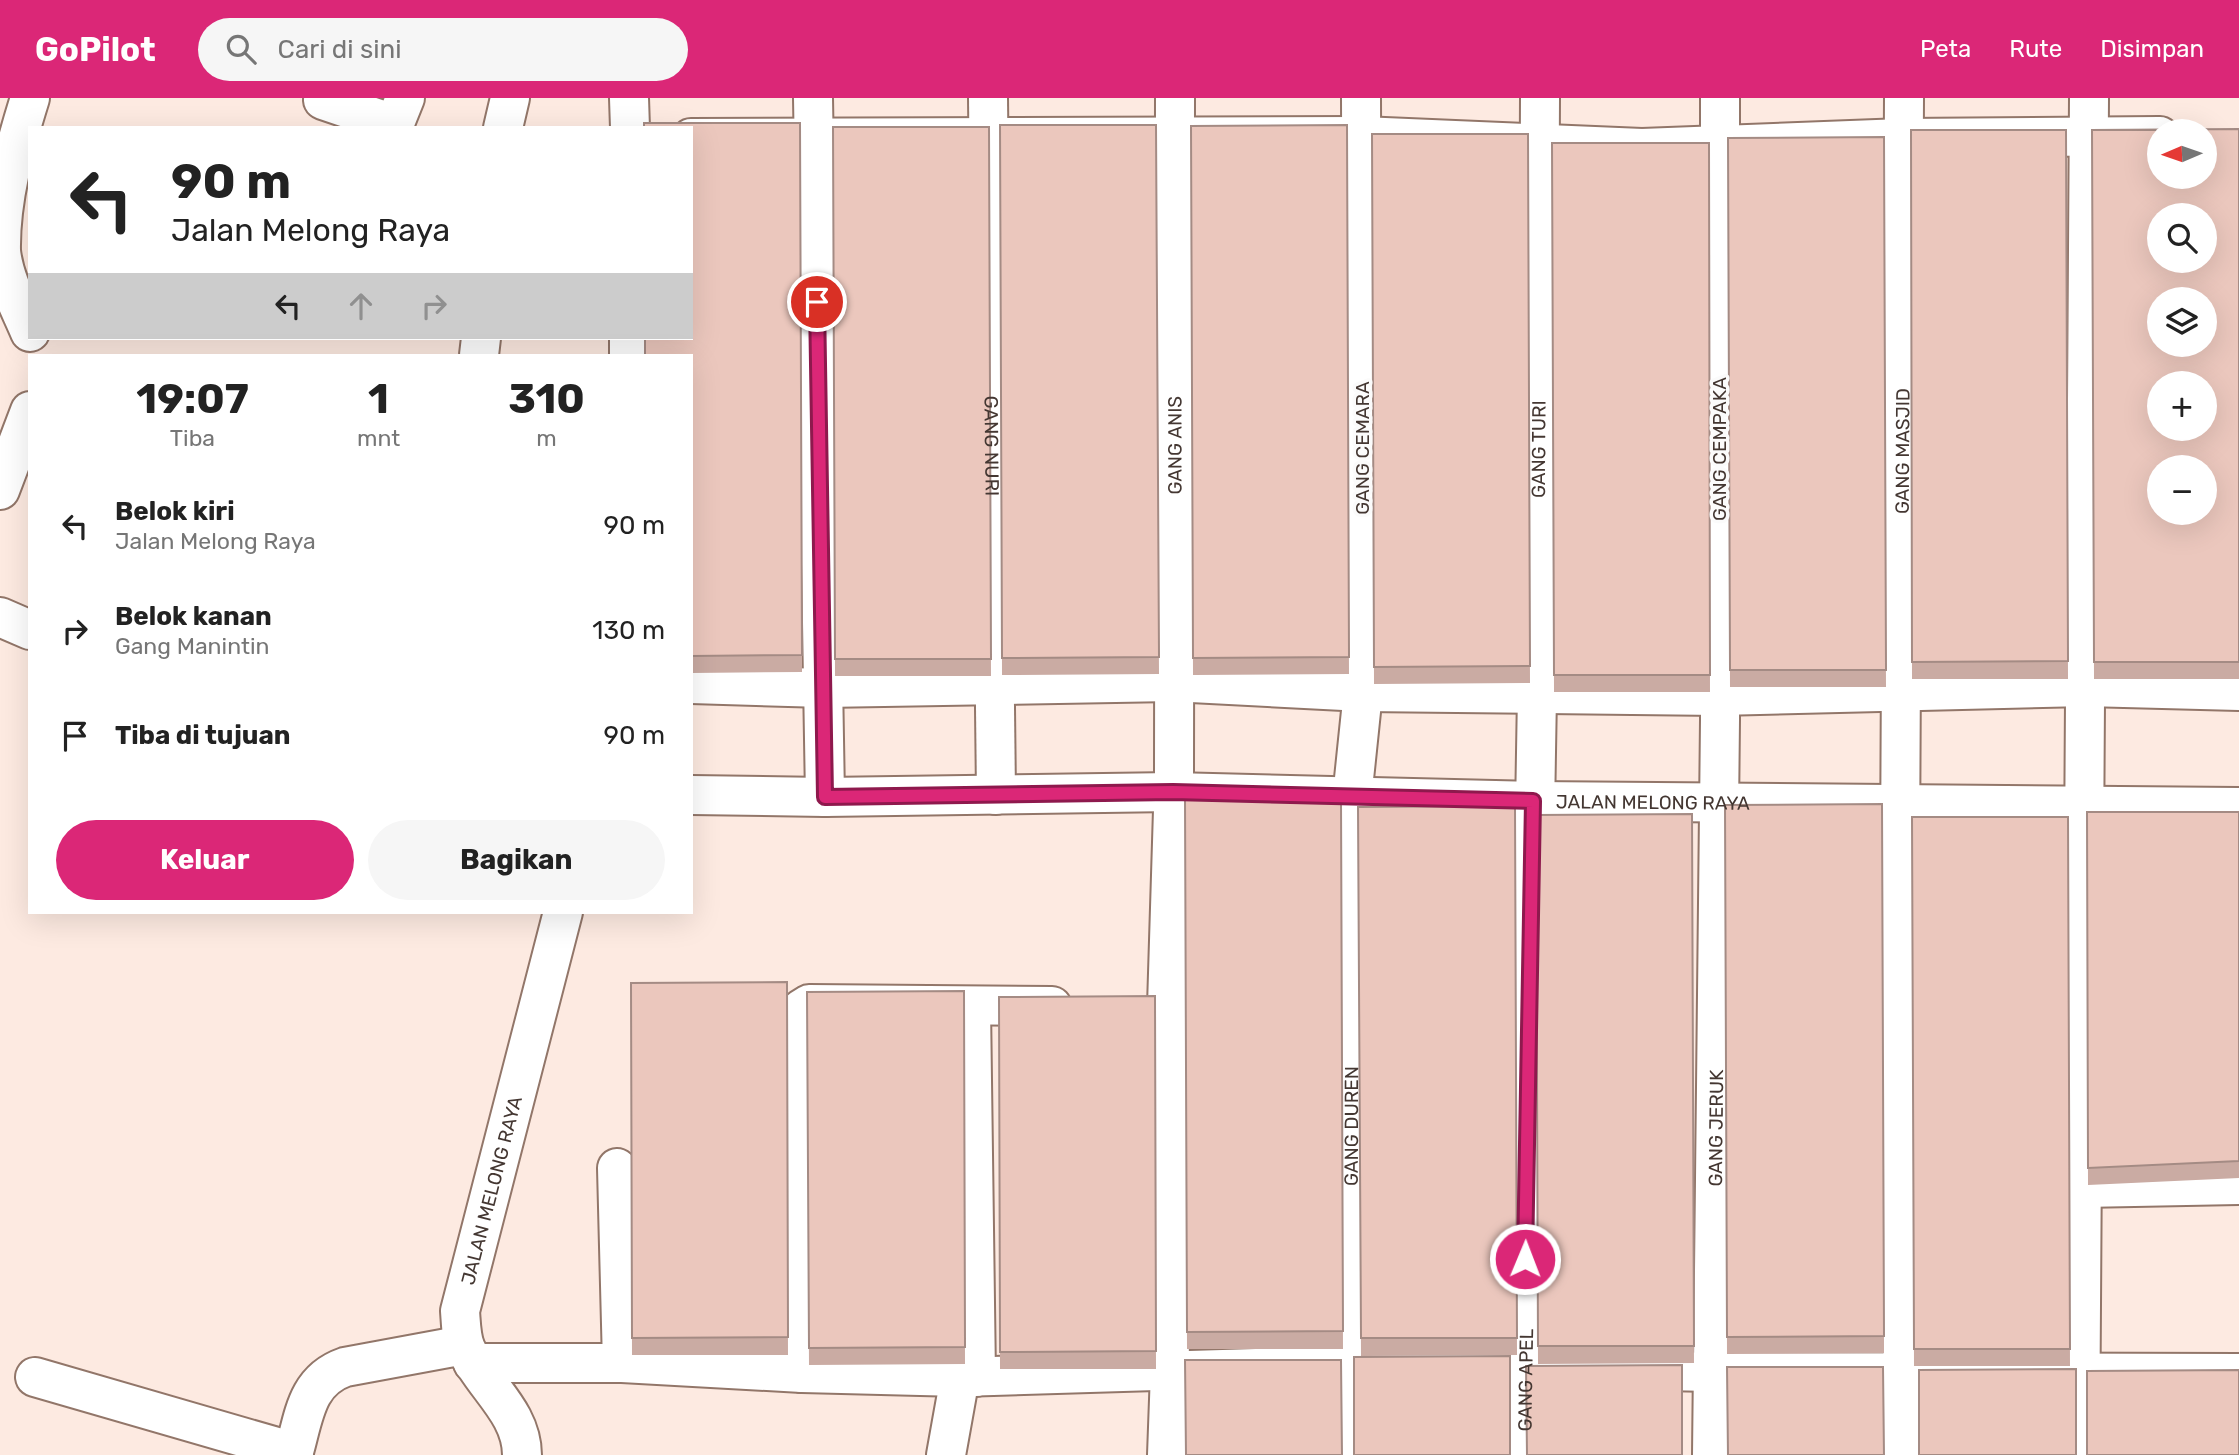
<!DOCTYPE html>
<html lang="id">
<head>
<meta charset="utf-8">
<style>
  :root { --surface:#fff; --page:#f6f6f6; --text:#222; --muted:#767676; --accent:#db2777 }
  body { margin:0; font-family:Rubik,sans-serif; background:var(--page); color:var(--text); height:100vh; display:flex; flex-direction:column; font-size:26px; white-space:nowrap }
  * { box-sizing:border-box; margin:0 }
  p { font-size:23px; color:var(--muted) }
  .icon { flex:none; width:38px; height:38px; fill:none; stroke:currentColor; stroke-width:2; stroke-linecap:round; stroke-linejoin:round }
  .map { position:relative; flex:1; overflow:hidden }
  .panel { position:absolute; left:28px; top:256px; width:665px; height:560px; display:flex; flex-direction:column; background:var(--surface); border-radius:0px; box-shadow:0 7px 28px #0002 }
  .panel>* { flex:none }
  .top-card { position:absolute; left:28px; top:28px; width:665px; height:214px; border-radius:0px; box-shadow:0 7px 28px #0002; background:#fff; color:var(--text); overflow:hidden }
  .needle { width:46px; rotate:268deg }
  .fabs { position:absolute; left:2147px; top:21px; display:grid; gap:14px }
  .fabs a { display:grid; place-items:center; width:70px; height:70px; border-radius:50%; background:var(--surface); box-shadow:0 7px 28px #0002; font-size:35px }
  .pin { position:absolute; display:grid; place-items:center; width:60px; height:60px; color:#fff; margin:-30px; border:4px solid #fff; border-radius:50%; box-shadow:0 2px 7px #0007 }
  .me { position:absolute; width:77px; margin:-38px; rotate:1deg; stroke-linejoin:round; filter:drop-shadow(0 0 5px #0008) }
  .turn { display:flex; align-items:center; gap:24px; height:147px; padding:0 28px; font-size:32px }
  .turn .icon { width:91px; height:91px; stroke-width:2.5 }
  .turn b { display:block; font-size:49px; line-height:60px }
  .lanes { display:flex; align-items:center; height:66px; padding:0 28px; background:#0003; justify-content:center; gap:35px; direction:ltr }
  .lanes .off { opacity:.35 }
  .eta { display:flex; justify-content:space-evenly; align-items:center; height:119px; text-align:center }
  .eta b { font-size:42px; font-weight:700; line-height:49px }
  .cta { display:flex; gap:14px; margin-top:auto; padding:14px 28px }
  .cta a { flex:1; height:80px; border-radius:42px; background:var(--accent); color:#fff; font-size:28px; font-weight:700; line-height:80px; text-align:center }
  .cta a+a { background:var(--page); color:var(--text) }
  ul { padding:0; list-style:none }
  li { display:flex; align-items:center; gap:21px; height:105px; padding:0 28px }
  li div { flex:1 }
  li b { display:block; font-size:26px }
  li em { font-style:normal }
  header { display:flex; align-items:center; gap:42px; box-sizing:border-box; height:98px; padding:0 35px; background:var(--accent); color:#fff }
  header strong { font-size:33px }
  nav { display:flex; gap:38px; margin-inline-start:auto; font-size:24px }
  .search { width:490px; height:63px; background:var(--page); display:flex; align-items:center; gap:18px; box-sizing:border-box; padding:0 24px; border-radius:38px; color:var(--muted); font-size:26px }
  .map>svg:first-child { display:block }
</style>
</head>
<body>
<header>
<strong>GoPilot</strong>
<div class="search"><svg class="icon" aria-label="search" viewBox="0 0 24 24"><circle cx="10" cy="10" r="6"/><path d="M15 15l6 6"/></svg>Cari di sini</div>
<nav><a>Peta</a><a>Rute</a><a>Disimpan</a></nav>
</header>
<div class="map">
<svg width="2239" height="1357" viewBox="0 0 2239 1357">
  <rect width="100%" height="100%" fill="#fdeae1"/>
  <g fill="none" stroke-linecap="round" stroke-linejoin="round">
    <defs>
      <g id="street">
        <path d="M629 0 630 30"/>
        <path d="M813 0 825 699"/>
        <path id="s1" d="M988 0 996 697"/>
        <path d="M323 2 379 21 391 30"/>
        <path d="M393 30 405 0"/>
        <path d="M503 30 510 0"/>
        <path d="M691 40 1361 38 1642 50 1903 40 2160 38"/>
        <path d="M479 257 481 240"/>
        <path d="M629 257V240"/>
        <path d="M691 586 824 590 1172 584 1363 594 1719 598 2086 589 2239 593"/>
        <path d="M971 908 976 1279"/>
        <path d="M617 1070 622 1265"/>
        <path d="M2082 1090 2239 1087"/>
        <path d="M473 1265H622L802 1275 960 1279 1350 1267 1712 1274 2239 1275"/>
        <path d="M802 1275 801 911 809 906 1052 908"/>
        <path d="M35 1279 294 1354"/>
        <path d="M293 1357C304 1320 305 1283 345 1269L464 1247"/>
        <path d="M946 1357 960 1279"/>
        <path id="s2" d="M1167 1357 1170 1274 1167 908 1174 679 1175 0"/>
        <path id="s3" d="M1350 1357 1352 700 1363 594 1361 0"/>
        <path id="s4" d="M1524 1357 1537 596 1540 0"/>
        <path id="s5" d="M1712 1357 1720 622V0"/>
        <path id="s6" d="M1903 1357 1900 755 1904 0"/>
        <path d="M2080 1357 2089 0"/>
      </g>
      <g id="secondary">
        <path d="M30 0C15 48 0 102 1 153 4 181 19 208 30 234"/>
        <path d="M0 392 30 313"/>
        <path d="M0 519 30 532"/>
        <path id="s7" d="M691 697 825 699 1173 694 1533 703 2239 709"/>
        <path id="s8" d="M522 1357C522 1314 483 1288 466 1251 461 1240 461 1225 460 1213L563 814"/>
      </g>
    </defs>
    <use href="#street" stroke="#927669" stroke-width="42"/>
    <use href="#secondary" stroke="#927669" stroke-width="42"/>
    <use href="#street" stroke="#fff" stroke-width="38"/>
    <use href="#secondary" stroke="#fff" stroke-width="38"/>
  </g>
  <path fill="#caaba3" d="M800 25 802 574 691 575V257Z
    M1000 27H1156L1159 576 1002 577Z
    M1347 27 1349 576 1193 577 1191 28Z
    M833 29H989L991 578H835Z
    M2239 31V581H2094L2092 32Z
    M1911 32H2066L2068 581H1912Z
    M1372 36H1528L1530 585 1374 586Z
    M1884 39 1886 589H1730L1728 40Z
    M1552 45H1709L1710 594H1554Z
    M1185 702H1341L1343 1251H1187Z
    M1882 706 1884 1255 1727 1256 1725 707Z
    M1515 708 1517 1257 1361 1258 1358 709Z
    M2087 714H2239V1080L2088 1087Z
    M1692 716 1694 1265 1538 1266 1536 717Z
    M2068 719 2070 1268H1914L1912 720Z
    M787 884 788 1257H632L631 885Z
    M964 893 965 1266 809 1267 807 894Z
    M1155 898 1156 1271H1000L999 899Z"/>
  <path fill="#ebc7bd" stroke="#a48b84" stroke-width="2" fill-rule="evenodd" d="M644 25H800L802 557 691 558V257H645V240H691V30H644Z
    M1000 27H1156L1159 559 1002 560Z
    M1347 27 1349 559 1193 560 1191 28Z
    M833 29H989L991 561H835Z
    M2239 31V564H2094L2092 32ZM2160 33H2205V79H2160ZM2160 117H2205V163H2160ZM2160 201H2205V247H2160ZM2160 285H2205V331H2160ZM2160 369H2205V415H2160Z
    M1911 32H2066L2068 563 1912 564Z
    M1372 36H1528L1530 568 1374 569Z
    M1884 39 1886 572H1730L1728 40Z
    M1552 45H1709L1710 577H1554Z
    M1185 702H1341L1343 1233 1187 1234Z
    M1882 706 1884 1238 1727 1239 1725 707Z
    M1515 708 1517 1240H1361L1358 709Z
    M2087 714H2239V1063L2088 1070Z
    M1692 716 1694 1248H1538L1536 717Z
    M1912 719H2068L2070 1251H1914Z
    M787 884 788 1239 632 1240 631 885Z
    M964 893 965 1249 809 1250 807 894Z
    M1155 898 1156 1253 1000 1254 999 899Z
    M1510 1258V1357H1354V1259Z
    M1185 1262H1341L1342 1357H1186Z
    M1682 1267V1357H1527L1526 1268Z
    M1727 1269H1883L1884 1357H1728Z
    M2076 1271V1357H1919V1272Z
    M2239 1272V1357H2087V1273Z"/>
  <g fill="none" stroke-linecap="round" stroke-linejoin="round">
    <defs>
      <path id="route" d="M817 204 825 699 1173 694 1533 703 1525 1161"/>
    </defs>
    <use href="#route" stroke="#8e194d" stroke-width="18"/>
    <use href="#route" stroke="#db2777" stroke-width="12"/>
  </g>
  <g text-anchor="middle" dominant-baseline="central" stroke-width="7" stroke-linejoin="round" paint-order="stroke">
    <g font-size="19" fill="#443732" stroke="#fbfbfb">
      <text stroke="none"><textPath href="#s2" startOffset="1010">GANG ANIS</textPath></text>
      <text stroke="none"><textPath href="#s1" startOffset="348">GANG NURI</textPath></text>
      <text transform="translate(1362 350) rotate(-90)">GANG CEMARA</text>
      <text stroke="none"><textPath href="#s4" startOffset="1006">GANG TURI</textPath></text>
      <text transform="translate(1719 351) rotate(-90)">GANG CEMPAKA</text>
      <text stroke="none"><textPath href="#s6" startOffset="1004">GANG MASJID</textPath></text>
      <text stroke="none"><textPath href="#s7" startOffset="962">JALAN MELONG RAYA</textPath></text>
      <text stroke="none"><textPath href="#s3" startOffset="329">GANG DUREN</textPath></text>
      <text stroke="none"><textPath href="#s5" startOffset="327">GANG JERUK</textPath></text>
      <text stroke="none"><textPath href="#s8" startOffset="285">JALAN MELONG RAYA</textPath></text>
      <text stroke="none"><textPath href="#s4" startOffset="75">GANG APEL</textPath></text>
    </g>
  </g>
</svg>
<div class="fabs">
<a><svg class="needle" viewBox="-14 -14 28 28"><path d="M0-13l5 13h-10z" fill="#e53935"/><path d="M0 13l5-13h-10z" fill="#767676"/></svg></a>
<a><svg class="icon" aria-label="search" viewBox="0 0 24 24"><circle cx="10" cy="10" r="6"/><path d="M15 15l6 6"/></svg></a>
<a><svg class="icon" aria-label="layers" viewBox="0 0 24 24"><path d="M12 4l9 5-9 5-9-5zM3 14l9 5 9-5"/></svg></a>
<a>+</a>
<a>−</a>
</div>
<div class="pin" style="left:817px;top:204px;background:#d93025"><svg class="icon" aria-label="arrive" viewBox="0 0 24 24"><path d="M6 21V4h12l-3 4 3 4H6"/></svg></div>
<svg class="me" style="left:1525px;top:1161px" viewBox="-20 -20 40 40"><circle r="17" fill="#db2777" stroke="#fff" stroke-width="3"/><path d="M0-11L8 9 0 5-8 9z" fill="#fff"/></svg>
<div class="top-card">
<div class="turn"><svg class="icon" aria-label="left" viewBox="0 0 24 24"><path d="M17 20v-9H6M10 6l-5 5 5 5"/></svg><div><b>90 m</b>Jalan Melong Raya</div></div>
<div class="lanes"><svg class="icon" aria-label="left" viewBox="0 0 24 24"><path d="M17 20v-9H6M10 6l-5 5 5 5"/></svg><svg class="icon off" aria-label="ahead" viewBox="0 0 24 24"><path d="M12 20V5M6 11l6-6 6 6"/></svg><svg class="icon off" aria-label="right" viewBox="0 0 24 24"><path d="M7 20v-9h11M14 6l5 5-5 5"/></svg></div>
</div>
<section class="panel">
<div class="eta">
<div><b>19:07</b><p>Tiba</p></div>
<div><b>1</b><p>mnt</p></div>
<div><b>310</b><p>m</p></div>
</div>
<ul>
<li><svg class="icon" aria-label="left" viewBox="0 0 24 24"><path d="M17 20v-9H6M10 6l-5 5 5 5"/></svg><div><b>Belok kiri</b><p>Jalan Melong Raya</p></div><em>90 m</em></li>
<li><svg class="icon" aria-label="right" viewBox="0 0 24 24"><path d="M7 20v-9h11M14 6l5 5-5 5"/></svg><div><b>Belok kanan</b><p>Gang Manintin</p></div><em>130 m</em></li>
<li><svg class="icon" aria-label="arrive" viewBox="0 0 24 24"><path d="M6 21V4h12l-3 4 3 4H6"/></svg><div><b>Tiba di tujuan</b></div><em>90 m</em></li>
</ul>
<div class="cta"><a>Keluar</a><a>Bagikan</a></div>
</section>
</div>
</body>
</html>
